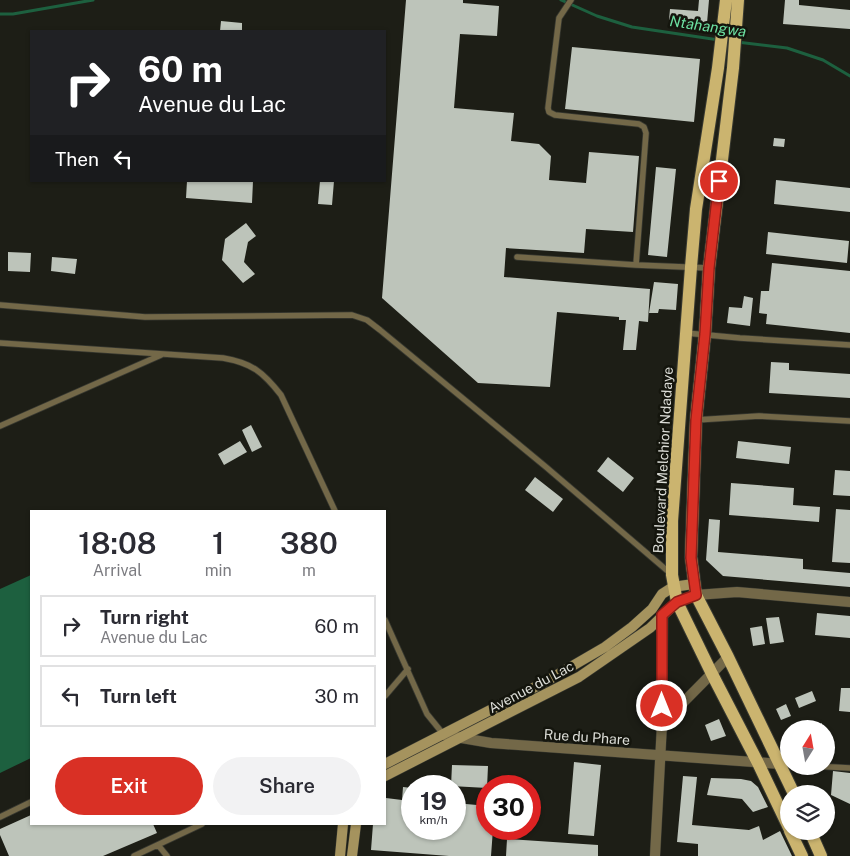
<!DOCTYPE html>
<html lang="en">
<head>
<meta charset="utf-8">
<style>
  :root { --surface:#fff; --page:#f2f2f3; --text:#2b2b33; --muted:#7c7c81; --line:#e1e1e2; --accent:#d93025 }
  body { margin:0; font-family:"Public Sans",sans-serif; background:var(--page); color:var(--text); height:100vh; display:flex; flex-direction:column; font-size:19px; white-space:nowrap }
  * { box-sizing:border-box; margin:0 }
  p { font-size:16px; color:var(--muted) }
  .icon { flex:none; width:28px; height:28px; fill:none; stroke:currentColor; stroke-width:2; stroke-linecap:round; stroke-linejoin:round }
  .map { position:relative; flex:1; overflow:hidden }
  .drawer { position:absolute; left:30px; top:510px; width:356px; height:315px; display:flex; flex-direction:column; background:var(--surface); border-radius:0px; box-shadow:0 1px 4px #0004 }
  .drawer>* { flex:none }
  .banner { position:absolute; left:30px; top:30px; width:356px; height:152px; border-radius:0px; box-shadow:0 1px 4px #0004; background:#202124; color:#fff; overflow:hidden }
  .needle { width:32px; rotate:11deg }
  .fabs { position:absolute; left:780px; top:720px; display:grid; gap:10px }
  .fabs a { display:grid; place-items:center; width:55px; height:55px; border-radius:50%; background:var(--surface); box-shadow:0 1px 4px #0004; font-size:25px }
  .speed { position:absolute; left:401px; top:775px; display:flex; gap:10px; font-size:25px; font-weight:700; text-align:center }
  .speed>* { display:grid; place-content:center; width:65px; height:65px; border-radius:50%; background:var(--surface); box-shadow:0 1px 4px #0004; line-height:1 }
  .speed small { font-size:12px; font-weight:400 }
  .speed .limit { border:8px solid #d22; background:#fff; color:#111 }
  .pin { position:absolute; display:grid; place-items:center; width:42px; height:42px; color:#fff; margin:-21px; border:2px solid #fff; border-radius:50%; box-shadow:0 1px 5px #0007 }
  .me { position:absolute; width:55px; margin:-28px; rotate:0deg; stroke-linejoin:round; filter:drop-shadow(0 0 4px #0008) }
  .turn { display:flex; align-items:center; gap:18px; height:105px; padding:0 25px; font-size:22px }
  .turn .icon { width:65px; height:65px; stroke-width:2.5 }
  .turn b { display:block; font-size:35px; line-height:42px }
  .then { display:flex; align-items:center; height:48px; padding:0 25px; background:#0003; gap:10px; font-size:19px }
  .eta { display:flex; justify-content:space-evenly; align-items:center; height:85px; text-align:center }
  .eta b { font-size:30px; font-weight:600; line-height:35px }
  .cta { display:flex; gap:10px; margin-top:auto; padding:10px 25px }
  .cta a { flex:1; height:58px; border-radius:30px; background:var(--accent); color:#fff; font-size:20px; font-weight:600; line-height:58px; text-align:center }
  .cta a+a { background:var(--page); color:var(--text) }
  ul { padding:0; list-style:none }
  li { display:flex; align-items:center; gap:15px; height:62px; margin:0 10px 8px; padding:0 15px; border:2px solid var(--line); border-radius:0px }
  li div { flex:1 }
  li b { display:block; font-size:19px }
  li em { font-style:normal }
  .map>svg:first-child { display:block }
</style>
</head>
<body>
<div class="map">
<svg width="850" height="856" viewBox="0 0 850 856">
  <rect width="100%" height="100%" fill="#1d1e16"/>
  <path fill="#1d603f" d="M31 575V758L0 773V589Z"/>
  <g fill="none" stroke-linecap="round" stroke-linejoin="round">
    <path stroke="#1d603f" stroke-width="3" d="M561 0 597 16 632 27 719 40
      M0 14H13L93 0
      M737 42 787 48 823 60 850 76"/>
  </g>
  <path fill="#bdc4ba" d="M406 0H463V3L499 6 497 36 460 34 454 108 514 113 511 141 539 144 551 156 549 180 586 183 589 152 639 156 633 232 586 229 584 253 506 248 504 277 650 289 648 322 639 321 636 350H623L626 320H619V317L557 312 550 387 478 383 382 298Z
    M699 0H709L707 23 669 20 670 9 698 11Z
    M785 0H799V5L850 10V29L783 24Z
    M221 21 242 23V31H220Z
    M572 47 700 59 694 122 565 109Z
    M774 138 785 139 784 147 773 146Z
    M656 167 676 169 667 257 648 255Z
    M776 180 850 188V212L774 204Z
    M187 181H253L252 203 186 198Z
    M320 181H334L332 205 318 204Z
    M246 223 256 236 248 242 244 262 255 274 243 283 222 260 225 239Z
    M768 232 849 241 847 263 766 254Z
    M8 252 31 253 30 272 8 271Z
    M52 257 77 259 75 274 51 271Z
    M772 263 850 271V333L766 324 767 314 759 313 761 291H769Z
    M654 282 678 284 676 310 659 309 658 313H649Z
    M744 296 753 298 750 326 727 323 729 307 742 308Z
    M771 362 789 363V370L850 374V398L769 393Z
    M251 425 262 447 252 452 242 430Z
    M240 441 247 452 224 465 218 454Z
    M738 441 791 447 789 464 736 458Z
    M608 457 634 478 623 492 597 471Z
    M835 470 850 471V496L833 495Z
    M535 477 563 499 553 512 525 490Z
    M731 483 794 488 793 505 820 507 819 522 729 515Z
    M836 509 850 510V563L832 562Z
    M709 519 720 520 718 552 803 559V569L850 573V587L723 576 706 560Z
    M817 613 850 616V638L815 635Z
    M779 617 784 642 770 644 766 618Z
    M762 626 765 644 753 646 750 628Z
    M841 688H850V712L839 711Z
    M812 691 816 701 799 708 795 698Z
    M786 704 791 716 781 720 776 709Z
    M719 719 726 736 711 741 705 725Z
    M822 723V729H808Z
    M574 762 601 765 594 836 568 834Z
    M452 765 488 766 487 788 451 786Z
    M833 771 850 773V804L831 795Z
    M683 776 697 777 692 825 749 830 759 826 763 840 780 831 792 856H698V844L677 842Z
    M711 778 741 779 751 781 758 787 768 807 753 812 742 799 707 795Z
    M403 787 412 788V829H455V803L488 806V829H493L491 856H449L371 850 373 824H385L386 798 402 800Z
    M31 815V824H153L157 833 103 856H9L0 835V829Z
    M507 839 598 845V856H506Z"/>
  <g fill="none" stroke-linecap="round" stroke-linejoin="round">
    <defs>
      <path id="lane" d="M571 0 559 18 548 108 549 112 555 115 639 124 644 127 646 133 636 265 709 268
        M517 257 636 265
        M0 305 145 317 352 315 367 320 380 330 546 467 670 573
        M686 333 740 338 850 345
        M0 343 223 358C252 363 263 372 281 395L335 511
        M696 420 759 416 850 421
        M0 426 161 355
        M385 620 427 714 444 735
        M385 696 408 669
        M813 766 850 768
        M0 817 31 802
        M158 845 167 856
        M134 856 202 824"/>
      <path id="street" d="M696 595 737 592 850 602
        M662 724 728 657
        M444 735 491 743 781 764
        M655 856 662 724 663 615"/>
      <path id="secondary" d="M385 764 543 683 605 647 632 627 652 609 662 594 673 587 693 584
        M385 776 579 677 650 628 677 602 696 595
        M340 856 343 824
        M352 856 356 824"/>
      <path id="primary" d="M726 0 718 68 696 209 691 267 672 521V575L677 602 712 674 758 763 789 828
        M738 0 733 68 709 268 705 334 696 420 691 557 696 595 728 657 794 794
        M790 831 802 856
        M810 831 821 856"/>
    </defs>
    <use href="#lane" stroke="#383931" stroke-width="7"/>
    <use href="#street" stroke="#383931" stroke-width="11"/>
    <use href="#secondary" stroke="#383931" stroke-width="11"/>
    <use href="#primary" stroke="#383931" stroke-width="14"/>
    <use href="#lane" stroke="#736848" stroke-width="5.5"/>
    <use href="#street" stroke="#736848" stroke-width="10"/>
    <use href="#secondary" stroke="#a5935e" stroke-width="10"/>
    <use href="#primary" stroke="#cbb46f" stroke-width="12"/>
  </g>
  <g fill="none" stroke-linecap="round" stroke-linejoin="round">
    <defs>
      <path id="route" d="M662 706V615L677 602 696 595 691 558 696 420 705 334 709 268 719 181"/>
    </defs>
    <use href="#route" stroke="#8d1f18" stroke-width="12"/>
    <use href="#route" stroke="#d93025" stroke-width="9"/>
  </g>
  <g text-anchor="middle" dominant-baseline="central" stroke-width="5" stroke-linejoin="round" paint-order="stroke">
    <g font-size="14" fill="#dcddd7" stroke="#14150d">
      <text transform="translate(663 460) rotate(-87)">Boulevard Melchior Ndadaye</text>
      <text transform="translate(531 687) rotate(-28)">Avenue du Lac</text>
      <text transform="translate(587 737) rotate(4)">Rue du Phare</text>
    </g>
    <g font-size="15" font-style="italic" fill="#6cdfa1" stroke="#14150d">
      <text transform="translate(708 26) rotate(8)">Ntahangwa</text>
    </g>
  </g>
</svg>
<div class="fabs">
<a><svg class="needle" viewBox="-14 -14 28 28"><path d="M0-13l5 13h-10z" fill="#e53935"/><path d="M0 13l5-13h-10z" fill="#7c7c81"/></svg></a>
<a><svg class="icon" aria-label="layers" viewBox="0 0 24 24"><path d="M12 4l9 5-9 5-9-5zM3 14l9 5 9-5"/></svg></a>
</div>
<div class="speed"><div>19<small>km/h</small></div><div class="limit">30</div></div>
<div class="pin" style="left:719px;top:181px;background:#d93025"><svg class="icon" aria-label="arrive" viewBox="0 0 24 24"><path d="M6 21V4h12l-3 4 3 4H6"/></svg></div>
<svg class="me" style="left:662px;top:706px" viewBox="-20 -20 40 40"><circle r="17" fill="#d93025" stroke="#fff" stroke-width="3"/><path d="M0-11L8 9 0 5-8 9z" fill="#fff"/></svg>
<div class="banner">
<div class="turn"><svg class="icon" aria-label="right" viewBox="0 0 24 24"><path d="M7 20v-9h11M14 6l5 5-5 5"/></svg><div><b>60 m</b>Avenue du Lac</div></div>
<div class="then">Then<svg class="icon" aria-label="left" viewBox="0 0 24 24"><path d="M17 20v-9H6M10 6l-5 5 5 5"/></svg></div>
</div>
<section class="drawer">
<div class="eta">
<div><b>18:08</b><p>Arrival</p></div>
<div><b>1</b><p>min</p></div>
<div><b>380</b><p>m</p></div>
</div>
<ul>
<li><svg class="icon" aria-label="right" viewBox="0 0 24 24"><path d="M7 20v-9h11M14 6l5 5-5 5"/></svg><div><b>Turn right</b><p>Avenue du Lac</p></div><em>60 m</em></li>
<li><svg class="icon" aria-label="left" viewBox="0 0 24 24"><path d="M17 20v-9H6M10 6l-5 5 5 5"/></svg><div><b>Turn left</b></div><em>30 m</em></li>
</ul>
<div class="cta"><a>Exit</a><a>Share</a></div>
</section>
</div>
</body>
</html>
